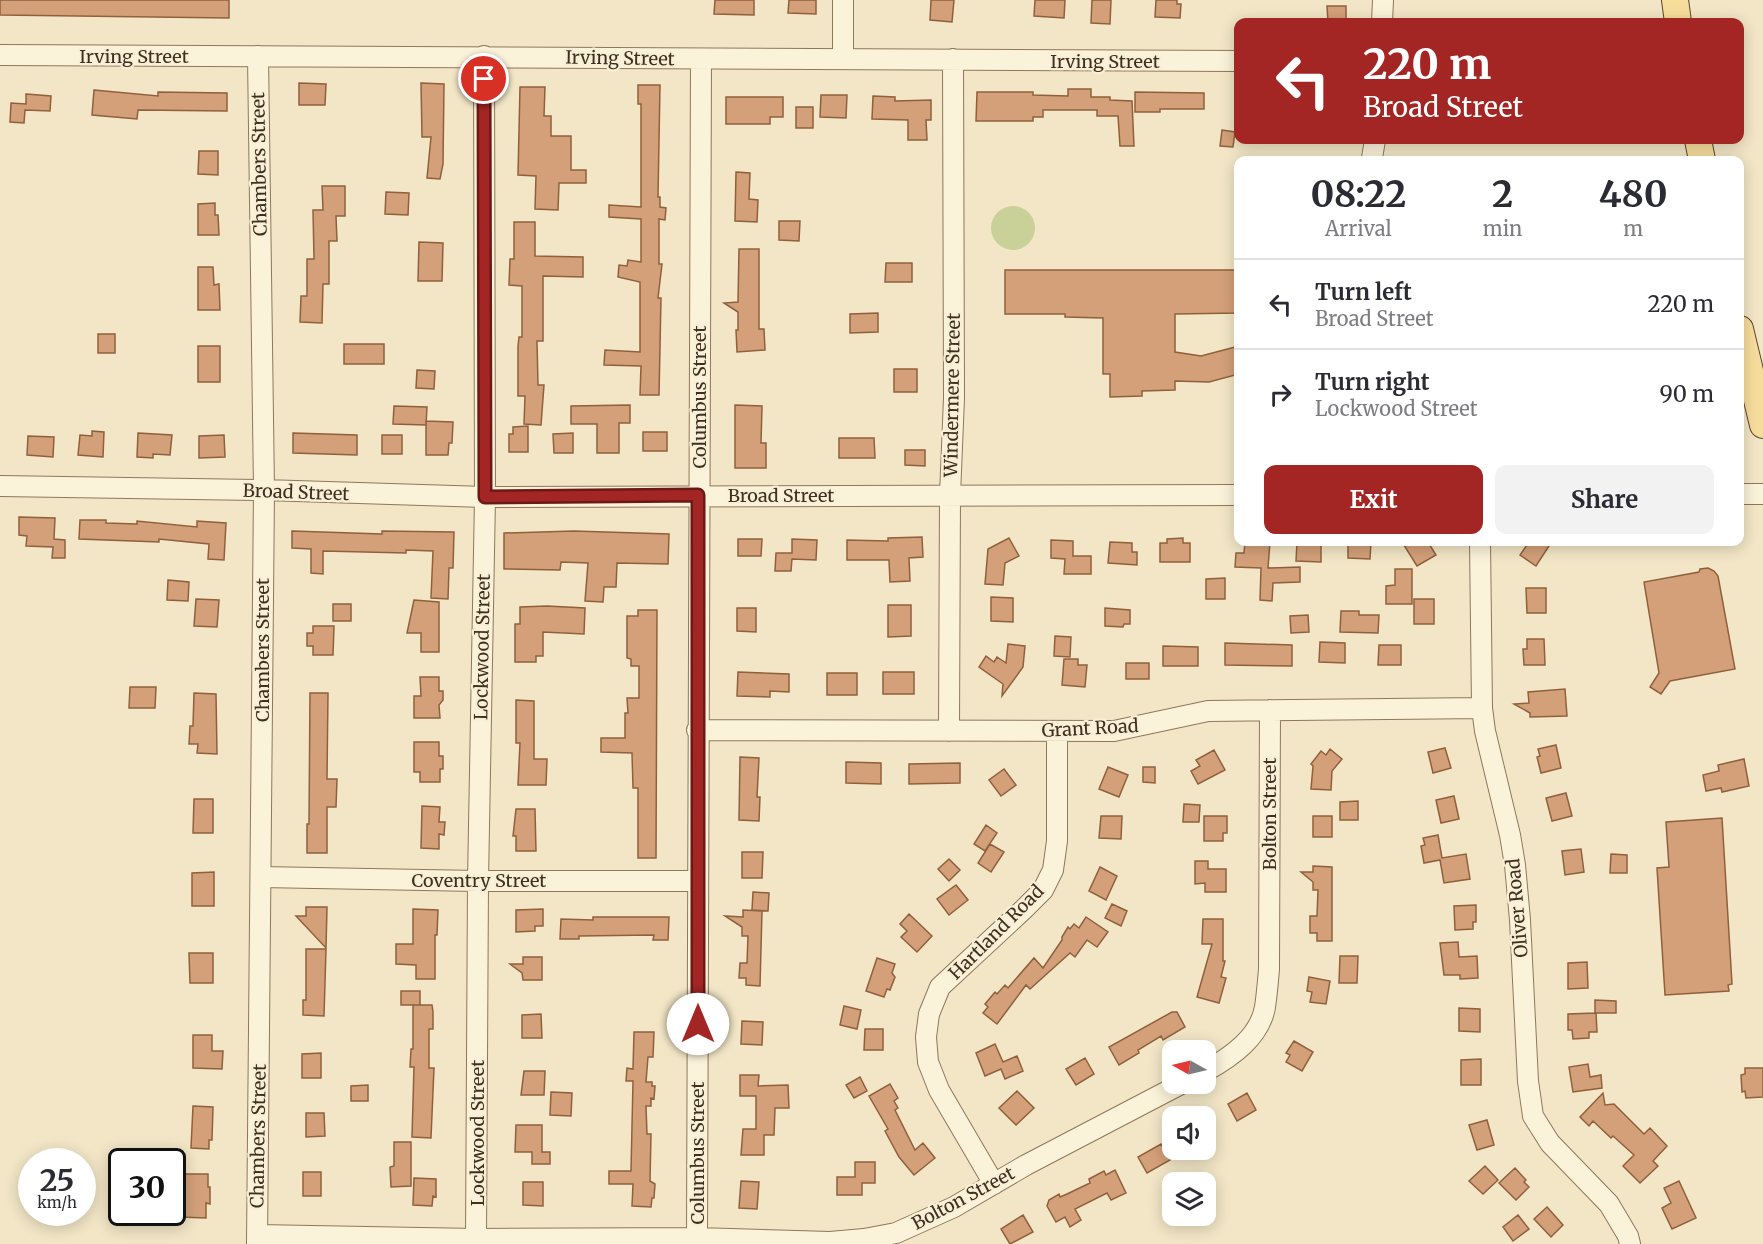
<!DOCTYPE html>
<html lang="en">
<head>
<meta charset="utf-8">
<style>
  :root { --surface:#fff; --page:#f2f2f3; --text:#2b2b33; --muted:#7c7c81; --line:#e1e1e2; --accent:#a32624 }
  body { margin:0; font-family:Merriweather,serif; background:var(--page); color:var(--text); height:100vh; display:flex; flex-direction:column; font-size:22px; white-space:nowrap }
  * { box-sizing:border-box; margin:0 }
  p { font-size:20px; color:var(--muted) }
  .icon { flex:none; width:33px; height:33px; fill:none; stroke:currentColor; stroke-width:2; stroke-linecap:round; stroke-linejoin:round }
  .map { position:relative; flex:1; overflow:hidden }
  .details { position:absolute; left:1234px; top:156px; width:510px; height:390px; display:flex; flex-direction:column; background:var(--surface); border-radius:12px; box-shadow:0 3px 15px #0003 }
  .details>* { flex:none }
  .hud { position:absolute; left:1234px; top:18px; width:510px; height:126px; border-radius:12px; box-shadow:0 3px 15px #0003; background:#a32624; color:#fff; overflow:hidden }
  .needle { width:39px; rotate:278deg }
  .buttons { position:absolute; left:1162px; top:1040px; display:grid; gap:12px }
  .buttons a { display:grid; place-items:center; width:54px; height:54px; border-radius:12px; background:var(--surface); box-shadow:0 3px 15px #0003; font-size:30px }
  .speed { position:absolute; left:18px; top:1148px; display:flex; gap:12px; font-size:30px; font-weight:700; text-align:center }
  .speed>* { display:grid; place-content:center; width:78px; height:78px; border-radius:50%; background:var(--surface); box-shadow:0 3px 15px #0003; line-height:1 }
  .speed small { font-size:15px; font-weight:400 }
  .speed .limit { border:3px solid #111; border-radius:9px; background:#fff; color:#111 }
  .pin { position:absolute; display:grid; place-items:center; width:51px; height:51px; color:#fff; margin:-26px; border:3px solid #fff; border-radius:50%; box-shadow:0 2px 6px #0007 }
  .me { position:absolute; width:66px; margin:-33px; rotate:0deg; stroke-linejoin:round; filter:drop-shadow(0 0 4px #0008) }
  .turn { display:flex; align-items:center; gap:21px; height:126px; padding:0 30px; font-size:27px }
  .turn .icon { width:78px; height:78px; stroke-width:2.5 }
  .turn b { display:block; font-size:42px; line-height:51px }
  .eta { display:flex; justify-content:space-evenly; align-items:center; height:102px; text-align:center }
  .eta b { font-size:36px; font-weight:700; line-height:42px }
  .action { display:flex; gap:12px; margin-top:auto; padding:12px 30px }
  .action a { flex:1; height:69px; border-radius:12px; background:var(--accent); color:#fff; font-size:24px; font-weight:700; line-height:69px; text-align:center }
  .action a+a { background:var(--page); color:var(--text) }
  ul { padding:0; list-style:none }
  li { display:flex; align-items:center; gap:18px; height:90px; padding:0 30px; border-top:2px solid var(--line) }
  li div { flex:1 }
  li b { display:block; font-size:22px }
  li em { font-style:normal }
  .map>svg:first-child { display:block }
</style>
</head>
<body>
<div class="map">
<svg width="1763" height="1244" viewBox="0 0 1763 1244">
  <rect width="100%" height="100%" fill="#f2e6c6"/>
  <path fill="#c9d198" d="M991 228a22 22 0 1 1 44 0a22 22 0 1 1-44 0Z"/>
  <path fill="#d3a079" stroke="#90603d" stroke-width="1.5" d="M0 0H229V18L0 15Z
    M715 0H754V15L714 14Z
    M789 0H816V14L788 13Z
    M931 0H954L952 22 930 20Z
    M1035 0H1065L1064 18 1034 16Z
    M1092 0H1111L1110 24 1091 23Z
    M1156 0H1177V4H1181L1180 18 1155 17Z
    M1327 6H1346V22H1328Z
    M299 83 326 84 325 105H299Z
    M421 83 444 84 443 164 440 179 427 178 431 137H422Z
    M638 85H660L658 197H660V207L666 208 665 220 659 219V264H662L658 298H661L659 395H640L641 366 604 365 605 350 640 352V282L618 277 619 265 627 266 628 260 641 262V219L609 217V205L641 207V104H638Z
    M520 87H545L544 116H551V136H571V170H586V183H559L558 210 535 209 536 176 518 175Z
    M1068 89H1091V97H1110V100L1132 101 1134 146H1120L1118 116H1097V110H1043V117H1033V121H976L977 92H1033V95L1068 96Z
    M94 90 158 96V92L227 93V111L138 110 137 119 92 115Z
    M1135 92 1204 93V109H1160V112H1135Z
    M26 94 51 96 50 111 25 110 24 123 10 122 11 103 26 104Z
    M821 95H847L846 118 820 117Z
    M873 96 895 97V101L931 100V120H926L927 140H908V120L872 119Z
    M726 97H783V117H770V124H726Z
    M796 107H813V128H796Z
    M1222 130 1235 132 1233 147 1220 146Z
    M199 151H218V175L198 174Z
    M736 172 750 173 749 199 758 200 757 222 735 221Z
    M322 186H345V216H336L337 241H329V284H323L322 323 300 322 301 296H307V259H314L313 210H323Z
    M386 192 409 193 408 215 385 214Z
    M215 203V215H218L219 235H198V204Z
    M779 221H800L799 241 779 240Z
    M514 222H535V256L583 257V277L543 276V341H537L538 385H544L541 425 524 424 525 396H518V346L519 337H522V286L509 285 510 259H514Z
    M419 242 443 243 442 281H418Z
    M739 249H759V329H764L765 350 737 352 736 330H738V312L724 303 738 302Z
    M886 263H912V282H885Z
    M198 267H213L214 285 219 284 220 310H198Z
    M1005 270H1239V313L1175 314V352L1201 356 1239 346V374L1209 382 1175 381V390L1142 391V396L1110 397V374H1103V318L1065 317V314H1005Z
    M878 313V332L850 333V314Z
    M98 334H115V353H98Z
    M344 344H384V364H344Z
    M198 346H220V382H198Z
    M894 369H917V392H894Z
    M417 370 435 371 434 389 416 388Z
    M630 405V423H619V453H597V424H571V406Z
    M735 405 762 406 761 443H766V468H735Z
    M394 406 427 407 426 425 393 424Z
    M426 421 453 422 452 443H449L448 455H426Z
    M528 426V452H509V434H513V427Z
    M92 431 104 432 103 457 78 455 80 435 92 436Z
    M643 432H667V451H643Z
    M138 433 172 435 170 455 153 454V458L137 457Z
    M293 433 357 435V455L293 453Z
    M573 433V453H554L553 434Z
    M224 435 225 457 199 458V436Z
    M382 435H402V454H382Z
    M28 436 54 437 53 457 27 455Z
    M839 438H874L875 458H839Z
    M905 450H925V466L905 465Z
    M19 517 55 518 54 539 65 540V558H52L53 547 26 546 27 536 19 535Z
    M80 520H106V523L137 524V521L197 527V521L226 523 224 560 208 559 209 544 159 539V542L79 539Z
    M292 531 382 534V531L454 532 453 568H449L448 599 431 598 433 551 406 550V553L323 551V574L311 573V549L292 548Z
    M574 531 669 534 668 564 617 563 616 587H604L603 602 585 601 588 563 561 562 560 570 504 569V533Z
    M922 537 923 557 909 558 910 581 890 582 889 560H847V540L888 541V538Z
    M1009 538 1019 556 1005 563 1003 585 985 584 988 549Z
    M1183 538V543H1190V562H1160V543H1167V539Z
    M738 539H762L761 556H738Z
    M792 539 817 540 816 560 792 559 791 571H775L776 553H792Z
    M1051 540 1073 541V556H1091V574H1064L1065 559 1051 558Z
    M1110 542 1132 543V552H1137V565L1108 563Z
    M1245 542H1270L1268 568 1300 567V582L1273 583 1272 601 1260 600 1261 568 1235 567 1236 553H1244Z
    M1297 542H1310V545H1321V562L1296 561Z
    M1348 542H1371L1370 559 1348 558Z
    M1402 542H1428L1436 555 1417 566Z
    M1529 542H1542L1549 546 1536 566 1520 555Z
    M1708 568 1714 571 1718 576 1735 669 1670 681 1661 694 1650 687 1659 673 1644 582 1699 572 1700 569Z
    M1395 569H1412V604H1386V586L1395 585Z
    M1225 578V599H1206V579Z
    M168 580 189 582 188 601 167 600Z
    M1526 588H1546V613H1527Z
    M991 597 1013 598V622L991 621Z
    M196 599 219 600 217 627 194 626Z
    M1414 599H1434V624H1414Z
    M414 600 439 602V652H421V633H407Z
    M333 604H351V621H333Z
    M888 605H911V636L888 637Z
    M547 606 585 608 584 634 543 632V656H536V662H515V624H520V607Z
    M737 608H756V632L737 631Z
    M1105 608 1130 610V624H1124L1123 627 1105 626Z
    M638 610H657L656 858H638V788H633L632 753 601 752V738H625V713H628L627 698H639V666H631V659L627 658V616H638Z
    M1341 611H1359V615H1379L1378 633 1340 632Z
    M1308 615 1309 632 1291 633 1290 616Z
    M313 626H334L333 655H313V646H307V633H313Z
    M1055 636 1071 637 1070 657 1054 656Z
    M1527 639H1544L1545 665H1524L1523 649H1527Z
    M1320 642 1345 643V663L1319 662Z
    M1225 643 1292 645V666L1225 665Z
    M1008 644 1025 646 1023 667 1002 696 1003 684 979 667 986 656 994 662 997 657 1006 663Z
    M1379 645H1401V665H1378Z
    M1163 646 1198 647V666H1163Z
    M1064 659H1078V665H1087L1085 687 1062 685Z
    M1126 663H1149V679H1126Z
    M738 672 789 674V692L770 691V697L737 696Z
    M883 672H914V694H883Z
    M827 673H857V695H827Z
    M420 677H439V691H443V700L439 705 440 718H414V696H421Z
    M130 687H156L155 708H129Z
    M1565 689 1567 716 1530 717V713L1514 704 1529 703 1528 692Z
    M194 693 216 694 217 754 197 753 198 744H189L190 726H193Z
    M310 693H328L327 779H337L336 807H327V853H307V824H309Z
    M516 700 534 701V759H547L546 785H518L520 743H516Z
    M414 742H439V756H443V769H440V782H420V772H414Z
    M1556 745 1561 768 1541 773 1537 757 1540 756 1538 749Z
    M1445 748 1451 768 1433 773 1428 752Z
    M1330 749 1342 759 1332 771 1331 790 1311 789 1313 766 1311 764 1321 751 1326 755Z
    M1214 750 1225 770 1198 784 1191 771 1200 766 1196 760Z
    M740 757 759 758 757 797H760L759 821 739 820Z
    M1744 759 1749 786 1722 792 1721 788 1706 791 1703 775 1719 771 1718 765Z
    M846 762 881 763V784L846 783Z
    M960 763V783L909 784V764Z
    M1108 767 1128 775 1119 797 1099 789Z
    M1143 767H1155V783L1143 782Z
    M1004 769 1016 785 1001 796 989 780Z
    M1566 793 1572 816 1552 821 1546 798Z
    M1454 796 1459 819 1441 823 1436 800Z
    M194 799H213V833H193Z
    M1358 801V820H1340V802Z
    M1184 804 1200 805 1199 822H1183Z
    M422 806 440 807 439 822H445L444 835 439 834V849L421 848Z
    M516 809H535L536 851H516V836H513Z
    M1101 816H1122L1121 839 1099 838Z
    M1204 816H1227V833H1223V841H1204Z
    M1313 816H1332V837H1313Z
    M1722 818 1732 984 1728 985 1729 991 1665 995 1657 868 1669 867 1666 822Z
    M986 825 997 833 985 851 974 844Z
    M1438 835 1442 858 1466 854 1470 879 1444 883 1440 860 1424 863 1421 846 1425 845 1423 838Z
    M990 844 1004 852 991 872 978 863Z
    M1581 849 1584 872 1565 875 1562 851Z
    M742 852H763L762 878H742Z
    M1611 854 1627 855V873H1610Z
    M949 859 960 870 949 881 938 869Z
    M1195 861H1208V869H1226V892H1205V883L1195 884Z
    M1313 866 1332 867V941H1317V933H1310V916H1317L1318 890H1313V882L1301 872H1313Z
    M1100 867 1117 876 1106 900 1089 891Z
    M214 872V906H192V873Z
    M956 885 968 900 949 915 937 899Z
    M753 892 769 893 768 911 752 910Z
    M1112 904 1127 911 1121 926 1105 918Z
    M1476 905V922H1473V929L1455 930 1454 906Z
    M306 907H327L326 948 296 916H306Z
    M413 909 438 910 437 935H435V979H416V965L396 964V944H413Z
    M543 909V926H535V931L516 932V910Z
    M743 910 762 911 760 986 746 985V978H739L740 963H747L748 936H742V927L725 916 743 917Z
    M909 914 932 936 917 952 901 937 907 931 900 924Z
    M593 917H669L668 940H653L654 935 579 936V939H560L561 919 593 920Z
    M1086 917 1108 932 1097 947 1087 940 1075 957 1070 953 1030 989 1026 985 997 1024 983 1013 988 1007 985 1004 995 992 997 994 1005 985 1008 988 1034 958 1043 968 1062 940V937L1068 927 1070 929 1074 924 1079 928Z
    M1203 919H1223V961H1225L1221 977 1226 978 1219 1003 1197 997 1212 944H1202Z
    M1458 942 1459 957 1477 956 1478 978 1460 979V975H1444L1440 943Z
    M306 949H326L324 1016 303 1015V1000H306Z
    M189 953H213V983H190Z
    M1340 956H1358L1357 983H1339Z
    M523 957H542V980H523L522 973 510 964H523Z
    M877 958 895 964 892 973 895 977 890 990 887 989 884 997 866 991Z
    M1587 962 1588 988 1568 989V963Z
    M1309 977 1330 981 1326 1004 1310 1002 1312 992 1307 991Z
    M401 991H420V1005H401Z
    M1595 1000 1616 1001V1013H1596L1597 1032H1589V1038L1573 1039 1572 1030H1568V1014L1595 1013Z
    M413 1005H432L433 1012V1029H429V1068H434L431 1138 412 1137 414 1067H410L411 1049H413Z
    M844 1006 861 1010 857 1029 840 1025Z
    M1459 1008 1480 1009V1032L1459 1031Z
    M1172 1012H1177L1185 1027 1163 1040 1161 1036 1138 1050 1139 1053 1119 1065 1109 1047Z
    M541 1014 542 1038H522V1015Z
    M742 1021 763 1022 762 1045 741 1044Z
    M865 1029H883V1050H864Z
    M634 1032H654L653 1057H648L646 1082H652V1086H655L654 1099 651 1098V1106H646L647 1134H651L650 1181 655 1184 654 1198H652L651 1207 632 1206 633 1184H609V1171H631L633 1081H626L627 1068 633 1069Z
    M193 1035H212V1051H223L222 1069 193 1068Z
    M1294 1041 1313 1052 1302 1071 1286 1062 1290 1055 1286 1053Z
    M995 1044 1003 1062 1017 1056 1023 1071 1005 1079 1001 1069 985 1076 976 1053Z
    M321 1053V1078H302V1054Z
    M1085 1058 1094 1074 1076 1085 1066 1069Z
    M1481 1059V1085H1461V1060Z
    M1588 1064 1590 1077 1601 1075 1602 1088 1573 1092 1569 1067Z
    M1745 1068H1763V1097L1746 1098 1745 1091 1742 1092 1741 1075 1745 1074Z
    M524 1071H545L544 1095H521Z
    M740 1075H759L758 1086 788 1085 789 1108H775L774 1135H764V1155H741L743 1129H756V1096H740Z
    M860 1077 867 1091 854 1098 846 1085Z
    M890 1084 898 1098 894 1101 898 1108 895 1110 915 1150 923 1143 935 1158 914 1175 899 1157 885 1131 888 1129 869 1096Z
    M368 1085V1101H351V1086Z
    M1017 1091 1034 1108 1016 1125 999 1108Z
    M551 1092 572 1093 571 1116 550 1115Z
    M1247 1093 1256 1110 1237 1121 1228 1104Z
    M1603 1093 1605 1105 1614 1104 1644 1134 1650 1128 1667 1146 1653 1161 1658 1166 1640 1183 1623 1166 1634 1155 1613 1136 1611 1138 1593 1121 1589 1126 1580 1117Z
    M193 1106 213 1107 212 1140H209V1149L191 1148Z
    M306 1113H324L325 1136 306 1137Z
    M1487 1120 1494 1145 1477 1150 1469 1125Z
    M516 1125H542V1152H550V1164H532V1152H515Z
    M394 1142H411V1186L391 1187 390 1167 394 1166Z
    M1161 1144 1170 1160 1147 1173 1138 1157Z
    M855 1162H875V1183H862V1195H837V1177H855Z
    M1485 1166 1498 1180 1483 1194 1469 1181Z
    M1515 1168 1526 1180 1524 1182 1529 1187 1516 1200 1499 1183Z
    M1115 1170 1126 1193 1111 1200 1107 1193 1075 1209 1081 1220 1070 1227 1065 1217 1056 1222 1047 1206 1049 1200 1059 1194 1060 1197 1067 1194 1090 1183 1089 1179 1104 1171 1106 1175Z
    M303 1172H321V1196H303Z
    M184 1174H208V1187H210V1204L206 1203V1218L180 1217V1203H183Z
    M414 1178 436 1179V1197L433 1196 432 1206 413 1205Z
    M741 1181 759 1182 757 1209 739 1208Z
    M1679 1181 1696 1218 1672 1229 1662 1208 1671 1203 1664 1188Z
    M523 1182H543V1206L523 1205Z
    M1547 1207 1563 1225 1551 1237 1534 1219Z
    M1023 1215 1033 1232 1010 1244 1001 1229Z
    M1518 1215 1529 1229 1513 1241 1503 1227Z"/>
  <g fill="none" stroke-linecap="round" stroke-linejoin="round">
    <defs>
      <path id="minor" d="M1382 22 1383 0
        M0 55 1239 61
        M843 58V0
        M1372 158 1375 140
        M0 486 264 490 485 497 1239 495
        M1740 494H1763
        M1480 542 1482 708 1485 731 1510 835 1515 865 1520 920 1528 1081 1533 1116 1550 1143 1609 1204 1628 1236 1630 1244
        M697 730 1114 731 1208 711 1482 708
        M949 731 950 495 954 398 953 59
        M261 877 478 881H698
        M1206 1071C1231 1057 1260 1037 1265 1007 1267 994 1268 981 1269 969L1270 710
        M994 1184 939 1090 928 1062 926 1037 929 1014 940 987 1024 909 1043 890 1053 870 1057 841V731
        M257 1235 476 1239 697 1238 830 1242 864 1239 896 1233 954 1207 1026 1165 1183 1083
        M697 1238 701 59
        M476 1239 478 881 485 497 484 56
        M257 1244 264 490 258 56"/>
      <path id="major" d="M1675 0 1678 22
        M1698 140 1702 160
        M1740 329 1763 425"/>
    </defs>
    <use href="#minor" stroke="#8f7759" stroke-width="22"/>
    <use href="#major" stroke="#5d452e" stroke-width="28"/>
    <use href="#minor" stroke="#fbf2da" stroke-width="20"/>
    <use href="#major" stroke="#f7dd9c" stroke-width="26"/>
  </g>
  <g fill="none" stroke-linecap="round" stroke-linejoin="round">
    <defs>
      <path id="route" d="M484 79 485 497 698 495V1024"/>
    </defs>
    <use href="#route" stroke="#6a1917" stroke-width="15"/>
    <use href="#route" stroke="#a32624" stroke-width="10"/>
  </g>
  <g text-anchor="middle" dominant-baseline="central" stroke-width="4.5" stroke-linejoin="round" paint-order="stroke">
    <g font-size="18" fill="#3e2f1e" stroke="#f8efd6">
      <text x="134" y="56">Irving Street</text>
      <text transform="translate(620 58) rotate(1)">Irving Street</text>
      <text x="1105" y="61">Irving Street</text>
      <text transform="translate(259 164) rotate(-91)">Chambers Street</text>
      <text transform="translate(952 395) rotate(-89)">Windermere Street</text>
      <text transform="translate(699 397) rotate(-90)">Columbus Street</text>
      <text transform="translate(296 492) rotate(2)">Broad Street</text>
      <text x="781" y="495">Broad Street</text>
      <text transform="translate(482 647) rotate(-89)">Lockwood Street</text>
      <text transform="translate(262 650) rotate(-90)">Chambers Street</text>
      <text transform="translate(1090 728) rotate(-3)">Grant Road</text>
      <text transform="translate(1269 814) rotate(-90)">Bolton Street</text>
      <text x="479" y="880">Coventry Street</text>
      <text transform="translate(1517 908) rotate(-95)">Oliver Road</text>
      <text transform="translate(996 932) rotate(-45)">Hartland Road</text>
      <text transform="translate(477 1133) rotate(-90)">Lockwood Street</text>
      <text transform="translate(258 1136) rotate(-89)">Chambers Street</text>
      <text transform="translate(697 1153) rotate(-90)">Columbus Street</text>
      <text transform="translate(963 1198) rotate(-28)">Bolton Street</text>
    </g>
  </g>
</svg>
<div class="buttons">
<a><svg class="needle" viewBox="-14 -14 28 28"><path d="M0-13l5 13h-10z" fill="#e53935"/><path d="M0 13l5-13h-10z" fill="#7c7c81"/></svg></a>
<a><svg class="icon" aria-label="sound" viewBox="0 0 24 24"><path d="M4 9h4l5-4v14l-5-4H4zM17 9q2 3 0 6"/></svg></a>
<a><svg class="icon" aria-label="layers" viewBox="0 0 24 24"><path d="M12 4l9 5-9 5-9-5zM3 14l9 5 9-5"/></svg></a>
</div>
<div class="speed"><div>25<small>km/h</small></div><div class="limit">30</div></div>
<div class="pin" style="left:484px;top:79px;background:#d93025"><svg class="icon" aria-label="arrive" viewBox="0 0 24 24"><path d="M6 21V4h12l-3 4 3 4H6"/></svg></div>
<svg class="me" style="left:698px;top:1024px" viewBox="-20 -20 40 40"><circle r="19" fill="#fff"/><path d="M0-13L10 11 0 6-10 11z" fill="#a32624"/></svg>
<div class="hud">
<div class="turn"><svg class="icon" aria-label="left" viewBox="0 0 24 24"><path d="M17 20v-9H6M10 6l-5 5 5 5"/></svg><div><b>220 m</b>Broad Street</div></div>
</div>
<section class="details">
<div class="eta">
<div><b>08:22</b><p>Arrival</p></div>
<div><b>2</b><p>min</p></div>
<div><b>480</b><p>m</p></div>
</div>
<ul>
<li><svg class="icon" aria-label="left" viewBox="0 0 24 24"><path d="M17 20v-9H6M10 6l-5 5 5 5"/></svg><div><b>Turn left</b><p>Broad Street</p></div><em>220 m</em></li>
<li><svg class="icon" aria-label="right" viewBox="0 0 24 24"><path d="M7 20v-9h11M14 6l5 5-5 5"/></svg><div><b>Turn right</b><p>Lockwood Street</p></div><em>90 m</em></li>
</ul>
<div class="action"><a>Exit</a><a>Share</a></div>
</section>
</div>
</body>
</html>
